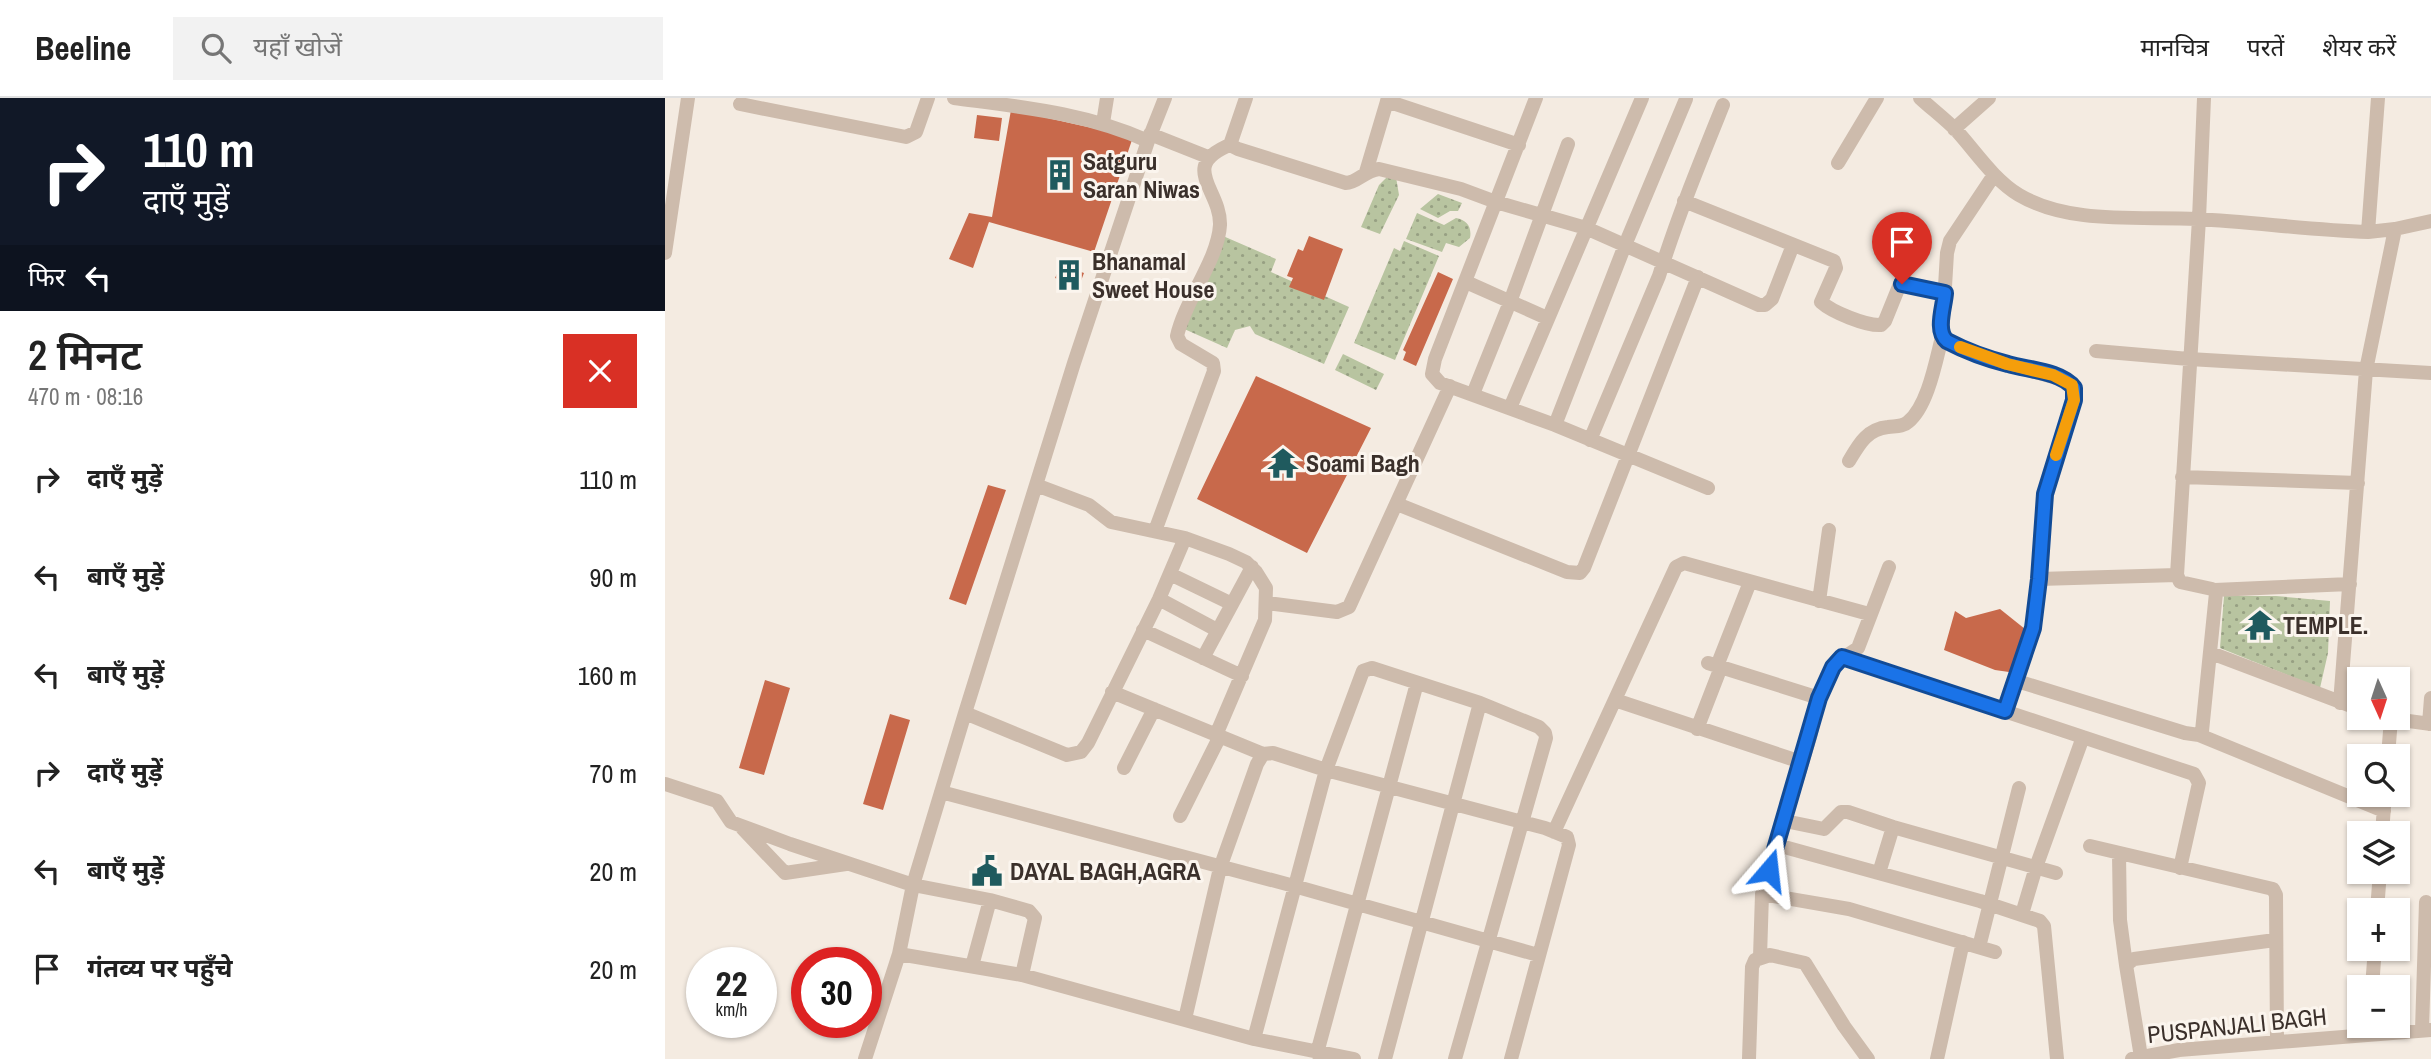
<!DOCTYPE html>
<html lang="hi">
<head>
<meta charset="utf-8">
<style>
  :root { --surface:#fff; --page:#f2f2f2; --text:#222; --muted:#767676; --line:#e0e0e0 }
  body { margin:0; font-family:"Archivo Narrow","Noto Sans Devanagari",sans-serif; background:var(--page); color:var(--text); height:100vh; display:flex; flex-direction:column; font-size:26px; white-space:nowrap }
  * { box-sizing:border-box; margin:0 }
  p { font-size:23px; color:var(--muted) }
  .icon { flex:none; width:38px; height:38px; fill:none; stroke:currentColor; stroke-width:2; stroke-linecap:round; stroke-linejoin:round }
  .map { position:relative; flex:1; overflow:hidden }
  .drawer { display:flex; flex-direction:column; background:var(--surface); width:665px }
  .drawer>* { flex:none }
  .guide { background:#111827; color:#fff; overflow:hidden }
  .needle { width:46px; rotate:177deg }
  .buttons { position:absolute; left:1682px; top:569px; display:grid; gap:14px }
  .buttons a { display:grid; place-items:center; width:63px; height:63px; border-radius:0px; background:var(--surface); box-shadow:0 2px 5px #0004; font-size:35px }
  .speed { position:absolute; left:21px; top:849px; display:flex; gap:14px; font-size:35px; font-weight:700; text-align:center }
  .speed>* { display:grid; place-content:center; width:91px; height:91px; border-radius:50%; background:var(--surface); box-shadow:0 2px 5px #0004; line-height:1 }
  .speed small { font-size:18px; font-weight:400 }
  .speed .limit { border:10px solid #d22; background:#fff; color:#111 }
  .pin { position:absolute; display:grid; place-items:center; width:60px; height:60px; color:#fff; margin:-72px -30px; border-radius:50% 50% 50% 0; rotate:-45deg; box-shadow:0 0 7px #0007 }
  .pin .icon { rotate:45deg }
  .me { position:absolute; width:77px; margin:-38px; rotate:17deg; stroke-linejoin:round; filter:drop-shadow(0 0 5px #0008) }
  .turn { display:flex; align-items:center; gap:24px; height:147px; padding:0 28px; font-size:32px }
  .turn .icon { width:91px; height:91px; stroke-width:2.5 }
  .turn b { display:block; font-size:49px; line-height:60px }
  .then { display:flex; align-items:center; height:66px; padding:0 28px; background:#0003; gap:14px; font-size:26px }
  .round { display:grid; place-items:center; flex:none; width:74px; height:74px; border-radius:0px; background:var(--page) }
  .overview { display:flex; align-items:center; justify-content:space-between; height:119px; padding:0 28px }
  h1 { font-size:42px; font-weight:600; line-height:52px }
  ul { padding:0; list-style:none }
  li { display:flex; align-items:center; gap:21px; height:98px; padding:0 28px }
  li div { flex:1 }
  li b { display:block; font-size:26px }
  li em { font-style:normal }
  header { display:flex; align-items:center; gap:42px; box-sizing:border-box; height:98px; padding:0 35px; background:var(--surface); border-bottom:2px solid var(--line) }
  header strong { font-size:33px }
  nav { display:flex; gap:38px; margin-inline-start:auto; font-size:24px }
  .search { width:490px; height:63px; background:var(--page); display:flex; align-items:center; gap:18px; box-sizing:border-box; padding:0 24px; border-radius:0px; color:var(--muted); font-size:26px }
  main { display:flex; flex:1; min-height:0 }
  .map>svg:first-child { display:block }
</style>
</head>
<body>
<header>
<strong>Beeline</strong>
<div class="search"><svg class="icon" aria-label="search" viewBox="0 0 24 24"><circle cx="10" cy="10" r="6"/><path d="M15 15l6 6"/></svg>यहाँ खोजें</div>
<nav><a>मानचित्र</a><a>परतें</a><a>शेयर करें</a></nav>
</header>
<main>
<section class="drawer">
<div class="guide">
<div class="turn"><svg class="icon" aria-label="right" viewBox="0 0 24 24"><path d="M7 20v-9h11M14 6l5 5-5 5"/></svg><div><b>110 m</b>दाएँ मुड़ें</div></div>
<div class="then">फिर<svg class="icon" aria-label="left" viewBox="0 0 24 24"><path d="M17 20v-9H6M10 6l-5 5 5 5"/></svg></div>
</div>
<div class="overview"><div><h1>2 मिनट</h1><p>470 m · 08:16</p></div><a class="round" style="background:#d93025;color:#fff"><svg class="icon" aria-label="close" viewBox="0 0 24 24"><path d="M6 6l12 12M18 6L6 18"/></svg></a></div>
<ul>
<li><svg class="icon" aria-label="right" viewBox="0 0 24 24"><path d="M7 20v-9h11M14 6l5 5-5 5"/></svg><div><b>दाएँ मुड़ें</b></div><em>110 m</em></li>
<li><svg class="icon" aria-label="left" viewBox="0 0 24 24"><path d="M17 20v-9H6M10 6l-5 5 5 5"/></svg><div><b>बाएँ मुड़ें</b></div><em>90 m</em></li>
<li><svg class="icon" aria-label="left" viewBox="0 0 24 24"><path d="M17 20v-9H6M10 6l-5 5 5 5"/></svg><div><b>बाएँ मुड़ें</b></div><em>160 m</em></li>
<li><svg class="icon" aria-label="right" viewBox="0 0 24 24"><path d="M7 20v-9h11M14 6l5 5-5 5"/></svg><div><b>दाएँ मुड़ें</b></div><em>70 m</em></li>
<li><svg class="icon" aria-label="left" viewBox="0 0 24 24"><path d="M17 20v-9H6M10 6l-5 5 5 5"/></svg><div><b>बाएँ मुड़ें</b></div><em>20 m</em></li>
<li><svg class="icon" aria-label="arrive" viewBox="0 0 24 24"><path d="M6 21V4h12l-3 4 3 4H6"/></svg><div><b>गंतव्य पर पहुँचे</b></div><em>20 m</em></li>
</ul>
</section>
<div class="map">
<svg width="1766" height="961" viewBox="0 0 1766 961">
  <defs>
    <pattern id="grass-dots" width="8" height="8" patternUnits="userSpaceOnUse" patternTransform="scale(1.75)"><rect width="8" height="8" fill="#b8c4a0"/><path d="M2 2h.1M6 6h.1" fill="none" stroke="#97a083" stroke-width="1.8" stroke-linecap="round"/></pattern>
  </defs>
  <rect width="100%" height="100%" fill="#f4ebe1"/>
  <path fill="url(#grass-dots)" d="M725 76 731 79 734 97 715 136 696 129 714 87Z
    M773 96 797 105 793 113H785L773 120 755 111Z
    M752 115 779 127 791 120C802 122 807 129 805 140L794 149 781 145 777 154 741 141Z
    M558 138 611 161 606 174 684 209 659 266 590 236 585 228 570 232 562 250 517 230Z
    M739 143 774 158 730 262 689 245 729 150 735 153Z
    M678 256 719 276 711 292 670 272Z
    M1559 498H1611L1665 503 1663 555 1655 590 1555 550Z"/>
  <path fill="#c8694b" d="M346 12 468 39 429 154 324 124 308 170 284 161 304 115 327 119Z
    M312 17 337 20 334 43 309 40Z
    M644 138 678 151 659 202 624 189 628 180 622 178 633 151 638 153Z
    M396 167 419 175 414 188 390 180Z
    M773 174 788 181 751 268 738 262 741 254 738 252Z
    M591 278 706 330 642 455 532 401Z
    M323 387 341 392 301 507 284 501Z
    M1335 511 1365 535 1351 575 1330 572 1279 552 1290 513 1301 520Z
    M100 582 125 590 99 677 74 670Z
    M225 616 245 622 218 712 198 706Z"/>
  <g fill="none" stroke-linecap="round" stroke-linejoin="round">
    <path stroke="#cdbbac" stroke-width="14" d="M289 0C356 9 421 15 483 43
      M581 0 566 44 567 48 573 51 681 85C692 85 699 73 714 71L796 91 831 104 921 130 1094 207H1100L1107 201 1128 147
      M871 0 770 261 767 276 775 285 890 327 1043 390
      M1255 0C1267 11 1280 21 1291 32 1311 54 1328 81 1354 97 1405 127 1475 118 1532 121 1589 124 1646 132 1703 134L1730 131 1766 123
      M722 3 854 47
      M75 6 241 39 251 34 263 0
      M438 25 442 0
      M1289 31 1324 0
      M485 36 543 59
      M1173 65 1212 0
      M701 74 723 0
      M1329 77 1285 143 1282 155 1277 239 1285 245 1342 266 1402 283 1410 294 1380 396 1374 481 1368 530 1340 613
      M1019 103 1169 163 1171 170 1156 204C1167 214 1201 228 1216 227L1220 223 1235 186 1280 195
      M1703 134 1713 0
      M0 155 23 0
      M801 184 882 220
      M1431 253 1524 261 1766 275
      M808 296 845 204 903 46
      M845 310 977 0
      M890 327 960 147 1021 1
      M925 342 994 178C1012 120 1035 64 1058 7
      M1184 363C1194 346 1202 331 1223 329 1230 328 1238 329 1243 324 1263 308 1271 262 1277 239
      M1517 379 1693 385
      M371 387 424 407 446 424 520 440 564 456 581 464 591 474 601 490 600 522 551 637
      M732 406 902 474 915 475 919 470 1033 179
      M490 433 549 273 548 265 516 246 512 238C520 202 553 162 555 127 556 91 512 68 567 46
      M505 476 565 505
      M1374 481 1512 477
      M1550 492 1685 486
      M494 501 552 532
      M1154 503 1164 432
      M602 505 672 514 684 509 785 288
      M478 532 577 578
      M1546 555 1694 611
      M1177 559 1529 676 1534 685 1515 770
      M538 560 587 469
      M1043 565 1154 600
      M1052 568 1085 484
      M1352 583 1520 635 1534 637 1537 633 1551 495 1547 491 1515 484 1512 477 1534 121 1539 0
      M447 594 598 656
      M950 602 1136 664
      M1675 605 1701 272 1730 131
      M300 615 402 657 416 654 423 645 494 501 520 440
      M1722 620 1766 626
      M1764 626 1766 600
      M1032 631 1056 569
      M1534 637 1719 713
      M1723 658 1726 621
      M459 670 489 611
      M0 686 52 703 66 724 125 746 248 787 325 802 364 813 370 820 357 877
      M276 694 629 788 873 857
      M515 718 555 638
      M1120 723 1159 731 1176 714H1183L1228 729 1391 775
      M78 731 120 775 181 766
      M889 734 1011 469 1019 465 1204 516
      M1717 735 1720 696
      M1112 747 1315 803 1375 823 1379 828 1392 961
      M1425 748 1608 791 1611 797 1612 944
      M1454 756 1455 822 1461 867
      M1214 775 1228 729
      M1097 796 1184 811 1330 854
      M1712 812 1715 774
      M1357 816 1371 769 1418 639
      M1314 849 1354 690
      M234 856 357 877 589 941 689 961
      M1095 859 1097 796 1145 639 1154 600 1172 564 1193 550 1224 469
      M307 868 325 802
      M1707 889 1710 850
      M520 921 555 770 592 666 598 656 608 655 661 672 880 730 902 739 904 747 846 961
      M1757 932 1761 804
      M589 941 661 672 698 573 707 570 815 605 720 961
      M652 955 752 585
      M1476 959 1461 867 1469 861 1610 842
      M200 961 234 856 248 787 300 615 409 265 483 43 500 0
      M790 961 881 640 880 635 874 629 815 605
      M1084 961 1087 869 1090 862 1105 857 1140 865 1179 928 1203 961
      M1272 961 1298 844
      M1467 961 1514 952 1766 932"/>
  </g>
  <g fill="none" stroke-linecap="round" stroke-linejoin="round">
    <defs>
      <path id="route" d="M1104 772 1154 600 1168 569 1177 559 1340 613 1368 530 1374 481 1380 396 1409 302V290C1396 273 1363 272 1343 266 1323 261 1301 253 1282 243 1270 233 1279 209 1280 195L1237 186"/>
    </defs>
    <use href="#route" stroke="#114b97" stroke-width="18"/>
    <use href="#route" stroke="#1a73e8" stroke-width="12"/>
    <path stroke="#f59e0b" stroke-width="12" d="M1295 249 1342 266 1388 277 1407 287 1409 302 1391 357"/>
  </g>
  <defs>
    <symbol id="building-bare" viewBox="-9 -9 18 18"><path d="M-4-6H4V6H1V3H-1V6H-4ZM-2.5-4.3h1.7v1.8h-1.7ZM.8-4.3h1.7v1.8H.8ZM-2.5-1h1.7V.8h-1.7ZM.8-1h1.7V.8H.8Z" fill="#1f5a5e" stroke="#fbf5ee" stroke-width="2.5" paint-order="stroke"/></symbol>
    <symbol id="temple-bare" viewBox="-9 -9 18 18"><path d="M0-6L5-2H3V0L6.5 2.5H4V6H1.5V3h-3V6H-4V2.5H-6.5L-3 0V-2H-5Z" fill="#1f5a5e" stroke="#fbf5ee" stroke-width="2.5" paint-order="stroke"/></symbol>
    <symbol id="civic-bare" viewBox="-9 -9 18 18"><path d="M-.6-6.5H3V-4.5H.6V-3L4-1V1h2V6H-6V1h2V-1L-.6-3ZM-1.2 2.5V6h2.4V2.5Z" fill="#1f5a5e" stroke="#fbf5ee" stroke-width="2.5" paint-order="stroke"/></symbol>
  </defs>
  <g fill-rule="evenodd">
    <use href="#building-bare" x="373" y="55" width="44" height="44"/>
    <use href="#building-bare" x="382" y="155" width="44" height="44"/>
    <use href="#temple-bare" x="596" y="343" width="44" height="44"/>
    <use href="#temple-bare" x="1573" y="505" width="44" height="44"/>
    <use href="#civic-bare" x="300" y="751" width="44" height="44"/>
  </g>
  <g text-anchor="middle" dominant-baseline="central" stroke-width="6" stroke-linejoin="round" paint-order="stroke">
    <g font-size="24" font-weight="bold" fill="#3b302b" stroke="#fbf5ee" text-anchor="start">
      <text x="418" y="63">Satguru<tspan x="418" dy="28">Saran Niwas</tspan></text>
      <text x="427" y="163">Bhanamal<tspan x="427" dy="28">Sweet House</tspan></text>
      <text x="641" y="365">Soami Bagh</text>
      <text x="1618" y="527">TEMPLE.</text>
      <text x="345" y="773">DAYAL BAGH,AGRA</text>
    </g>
    <g font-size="24" fill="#3b302b" stroke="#fbf5ee">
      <text transform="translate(1572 927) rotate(-6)">PUSPANJALI BAGH</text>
    </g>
  </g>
</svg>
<div class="buttons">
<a><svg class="needle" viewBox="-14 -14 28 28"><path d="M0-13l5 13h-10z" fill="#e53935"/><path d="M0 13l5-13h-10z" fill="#767676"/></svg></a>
<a><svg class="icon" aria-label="search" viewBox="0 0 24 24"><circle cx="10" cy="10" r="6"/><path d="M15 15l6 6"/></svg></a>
<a><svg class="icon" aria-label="layers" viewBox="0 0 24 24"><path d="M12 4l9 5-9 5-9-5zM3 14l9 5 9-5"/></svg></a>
<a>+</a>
<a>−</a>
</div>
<div class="speed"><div>22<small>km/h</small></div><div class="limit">30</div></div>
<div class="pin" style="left:1237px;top:186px;background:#d93025"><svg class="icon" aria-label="arrive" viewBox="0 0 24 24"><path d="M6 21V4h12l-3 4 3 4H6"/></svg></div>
<svg class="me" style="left:1104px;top:772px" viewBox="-20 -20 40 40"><path d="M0-17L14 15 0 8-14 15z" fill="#1a73e8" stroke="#fff" stroke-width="4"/></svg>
</div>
</main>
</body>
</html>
